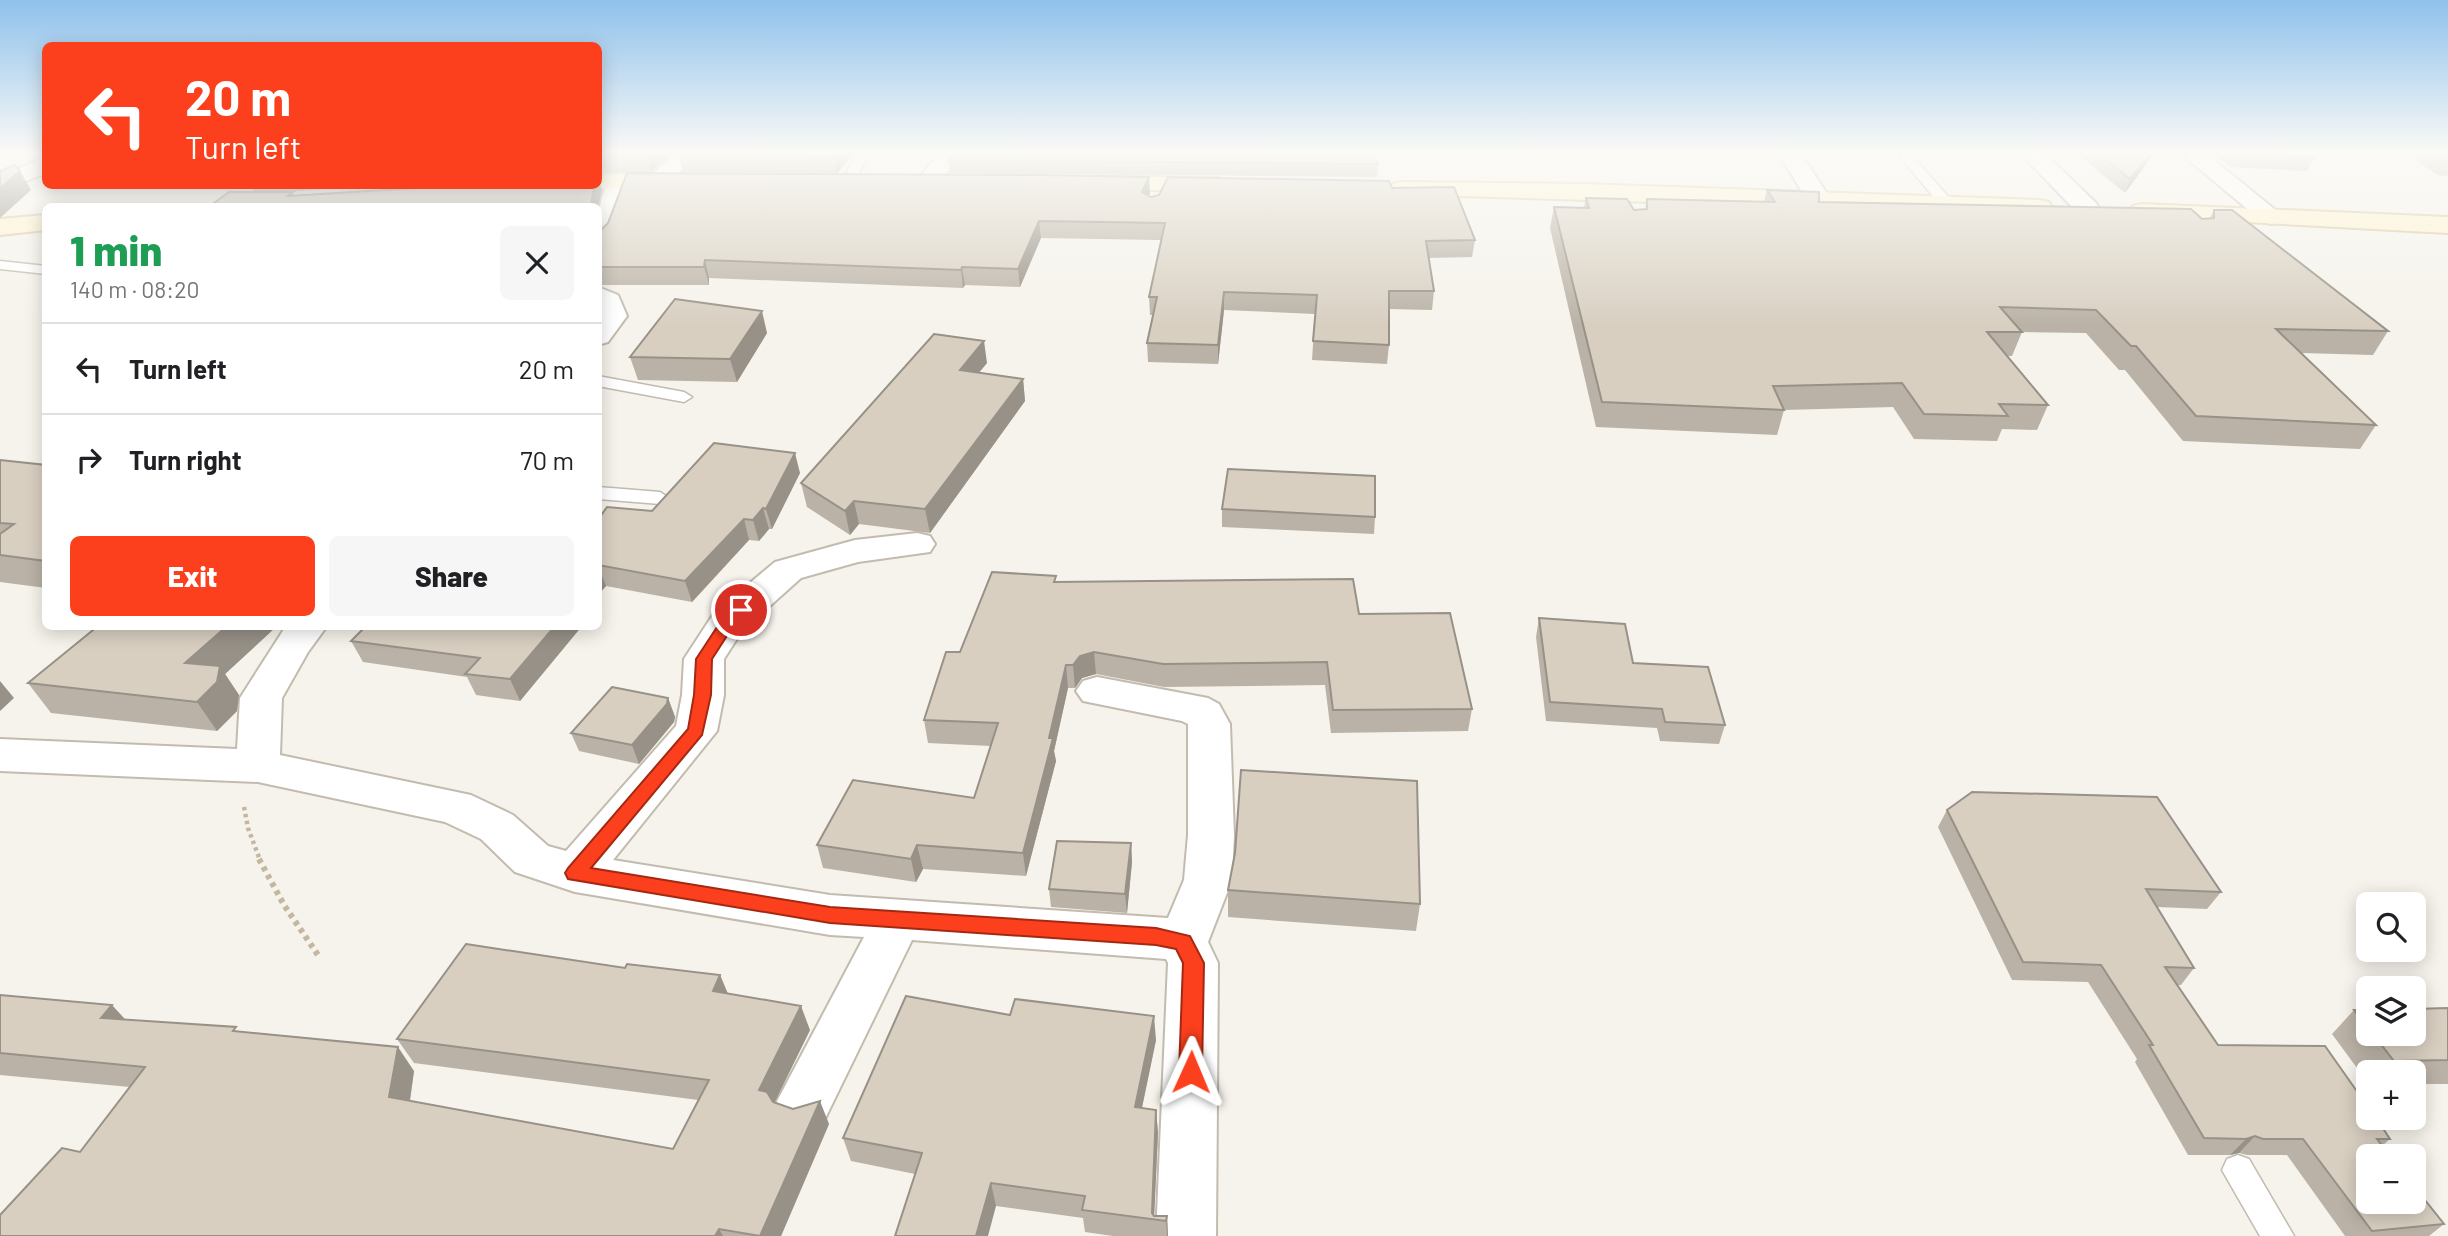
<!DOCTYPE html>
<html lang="en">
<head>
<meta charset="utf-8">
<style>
  :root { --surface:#fff; --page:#f6f6f6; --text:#202124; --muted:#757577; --line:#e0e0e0; --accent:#fc3f1d }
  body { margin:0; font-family:Barlow,sans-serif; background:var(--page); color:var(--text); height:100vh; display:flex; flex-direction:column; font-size:26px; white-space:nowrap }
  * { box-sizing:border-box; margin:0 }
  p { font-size:23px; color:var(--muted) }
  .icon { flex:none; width:38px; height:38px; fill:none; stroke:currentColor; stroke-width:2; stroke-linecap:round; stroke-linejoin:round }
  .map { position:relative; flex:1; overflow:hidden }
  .details { position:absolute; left:42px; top:203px; width:560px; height:427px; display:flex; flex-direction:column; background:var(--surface); border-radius:10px; box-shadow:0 4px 18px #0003 }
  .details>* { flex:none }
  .guide { position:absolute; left:42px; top:42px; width:560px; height:147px; border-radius:10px; box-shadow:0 4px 18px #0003; background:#fc3f1d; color:#fff; overflow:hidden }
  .fabs { position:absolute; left:2356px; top:892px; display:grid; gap:14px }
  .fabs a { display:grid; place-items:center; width:70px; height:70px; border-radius:10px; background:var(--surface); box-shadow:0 4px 18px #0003; font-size:35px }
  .pin { position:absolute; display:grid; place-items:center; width:60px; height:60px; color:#fff; margin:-30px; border:4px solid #fff; border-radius:50%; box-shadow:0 2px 7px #0007 }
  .me { position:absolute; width:77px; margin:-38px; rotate:1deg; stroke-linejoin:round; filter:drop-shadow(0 0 5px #0008) }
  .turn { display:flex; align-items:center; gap:24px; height:147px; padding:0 28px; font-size:32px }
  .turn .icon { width:91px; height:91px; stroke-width:2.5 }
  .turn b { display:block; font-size:49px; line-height:60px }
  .round { display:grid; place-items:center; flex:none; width:74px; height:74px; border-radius:10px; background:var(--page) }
  .summary { display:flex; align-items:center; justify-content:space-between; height:119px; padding:0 28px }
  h1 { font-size:42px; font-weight:800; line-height:52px; color:#1e9e55 }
  .cta { display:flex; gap:14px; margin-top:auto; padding:14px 28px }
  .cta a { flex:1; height:80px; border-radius:10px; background:var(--accent); color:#fff; font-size:28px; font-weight:800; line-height:80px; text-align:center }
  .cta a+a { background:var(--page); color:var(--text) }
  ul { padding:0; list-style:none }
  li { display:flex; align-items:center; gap:21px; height:91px; padding:0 28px; border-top:2px solid var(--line) }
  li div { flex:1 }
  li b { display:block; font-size:26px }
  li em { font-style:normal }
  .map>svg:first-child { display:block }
</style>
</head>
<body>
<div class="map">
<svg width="2448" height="1236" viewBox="0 0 2448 1236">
  <rect width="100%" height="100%" fill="#f6f3ec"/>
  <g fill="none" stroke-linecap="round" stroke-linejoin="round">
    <defs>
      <path id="lane" d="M858 152H870L853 184H843L842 181Z
        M1901 152H1909L1952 201V207H1942L1901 158Z
        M0 261 46 266V274L0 269Z
        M598 376 684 392 692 397 684 402 598 386Z
        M598 487 660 492 669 498 660 504 598 499Z
        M2238 1155 2249 1159 2294 1236H2260L2222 1170 2227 1159Z"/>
      <path id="street" d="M676 152H700L667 185H651L647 180Z
        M940 152H963L937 186H921L917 181Z
        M1778 152H1800L1831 200 1828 205 1819 207 1810 205Z
        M2019 152H2043L2096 203 2099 208 2096 213 2087 215 2078 213Z
        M2179 152H2204L2284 217 2281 222 2272 224 2263 222Z
        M46 157V173L0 192V176Z
        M620 174 628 176 632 181 611 239 607 244 598 247C598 221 597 198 612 176Z
        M598 287 618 295 627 316 608 342 598 345Z
        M917 533 930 536 935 544 930 552 858 562 801 578 742 631 724 659V695L717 731 613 860 830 895 1168 918 1184 880 1188 835V724L1182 721 1083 701 1076 691 1083 681 1097 677 1208 698 1219 704 1230 724 1234 835 1232 880 1208 942 1218 963 1216 1236H1156L1168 963 1166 959 912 940 823 1123 803 1130 783 1123 775 1105 864 937 830 935 575 892 515 872 481 839 445 822 258 782 0 771V739L237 749 240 698 286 626H327L308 652 282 698 280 755 471 795 513 815 548 846 566 851 676 726 682 695 684 659 714 613 775 562 855 540Z"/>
      <path id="secondary" d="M676 173 684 175 688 180 684 185 598 189 589 186H598V175Z
        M1096 176 1218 178 1226 180 1230 185 1226 190 1218 192 1088 188 1084 183 1088 178Z
        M1401 182 1585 184 2040 200 2049 202 2052 207 2049 212 2040 214 1393 194 1389 189 1393 184Z
        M2142 204 2448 217V233L2133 216 2130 211 2133 206Z
        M46 215V230L0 235V219Z"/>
    </defs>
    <use href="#lane" stroke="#c2bbae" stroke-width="3"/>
    <use href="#street" stroke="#c2bbae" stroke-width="4"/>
    <use href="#secondary" stroke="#d6c79b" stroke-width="4"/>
    <path stroke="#c4b79f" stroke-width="4.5" stroke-dasharray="3.5 3.5" stroke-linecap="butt" d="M244 807 248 828 260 860"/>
    <path stroke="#c4b79f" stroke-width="6" stroke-dasharray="4.5 4.5" stroke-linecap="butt" d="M259 859 284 905 320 958"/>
    <use href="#lane" fill="#fff" fill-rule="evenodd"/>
    <use href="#street" fill="#fff" fill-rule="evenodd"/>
    <use href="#secondary" fill="#fff3cd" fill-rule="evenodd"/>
  </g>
  <path fill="#bab2a6" d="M598 152H673L651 172 598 173Z
    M855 152 837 173 683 172 679 156Z
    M1835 152H1889L1888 155 1837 154Z
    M2075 152H2155L2125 193Z
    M2210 152H2306L2314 158 2307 171 2231 167Z
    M2405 152H2448V176L2437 175Z
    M948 160 1378 164 1377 177 950 173Z
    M598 179 602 190 598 206H210L254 192 251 186H328L323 189 287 192 295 195 598 186Z
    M1392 188 1475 240 1472 257 1429 258 1434 291 1432 310 1389 309V345L1387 364 1312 360 1315 314 1224 310 1218 364 1148 362 1147 343 1153 315H1150L1149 297 1161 240 1041 238 1020 287 965 285 963 288 709 278V285H598V230L1150 193 1149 196 1151 197Z
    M1767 190 1819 202 2202 219 2210 218 2214 210 2388 331 2373 355 2302 353 2376 425 2360 449 2183 441 2125 370H2119L2086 333 2022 332 2012 356H2007L2048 405 2037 430 2002 429 1997 441 1914 439 1893 407 1784 410 1777 435 1596 427 1550 228 1554 207H1584L1586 198 1634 210 1645 209 1647 199 1764 202Z
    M767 333 737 382 638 380 630 357Z
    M987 363 979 372 1023 379 1025 401 930 533 859 524 850 535 807 507 801 483Z
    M0 460 46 465V588L0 582Z
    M800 473 772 529H769L759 541 749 540 692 602 606 586 598 595V513L652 511Z
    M1222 509 1375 517 1374 534 1222 527Z
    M1057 582 1359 614 1472 709 1468 731 1331 733 1325 685 1164 687 1096 674 1082 678 1075 688H1068L1054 751 1056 761 1026 876 923 869 916 882 823 868 817 845 974 798 991 746 928 743 924 720 960 652Z
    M1539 618 1725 725 1719 744 1660 741 1657 728 1546 721 1536 637Z
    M98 626H277L225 674 239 695 237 711 217 731 51 713 28 683Z
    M582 626 520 701 476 695 467 677 363 662 351 641Z
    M668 698 675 717 674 722 639 764 579 751 571 733Z
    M1947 810 2221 892 2207 909 2157 907 2194 968 2181 985H2177L2218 1045 2390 1139 2382 1146 2444 1224 2429 1236H2345L2287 1155H2247L2239 1153 2230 1155H2188L2135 1062 2137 1059 2088 982 2012 980 1938 827Z
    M1131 843 1132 862 1127 913 1051 907 1049 889Z
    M1228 890 1420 904 1416 931 1228 917Z
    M625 968 720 975 728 994 810 1030 774 1103 829 1124 781 1236H0L80 1152 130 1087 0 1075V995L126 1020 241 1032 414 1071 410 1101 673 1149 698 1100 414 1063 397 1039Z
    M2448 1008V1084H2413V1073H2368V1083L2332 1034 2354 1010H2368V1034H2413Z
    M1156 1040 1142 1108 1156 1110 1158 1133 1154 1216H1167L1168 1236H1113L1085 1232 1083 1218 996 1206 915 1174 851 1161 843 1138Z"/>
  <path fill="#979187" d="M651 152H673L651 172 647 156Z
    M838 152H855L837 173 834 157Z
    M2151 152H2155L2125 193 2130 179Z
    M20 171 31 190 0 218V188Z
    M1149 177 1150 193 1143 208 1142 192Z
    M598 179 602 190 598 206H591L594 186H598Z
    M1039 221 1041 238 1020 287 1018 269Z
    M705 260 709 278V285L704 267Z
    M962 267 965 285 963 288 961 270Z
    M1224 292V310L1218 364V345Z
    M762 311 767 333 737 382 730 359Z
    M984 341 987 363 963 392 960 370Z
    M1023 379 1025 401 930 533 925 509Z
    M795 453 800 473 772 529 766 509Z
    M854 501 859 524 850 535 845 511Z
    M763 508 769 529 759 541 753 520Z
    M744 519 749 540 692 602 685 581Z
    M598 566 606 586 598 595Z
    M227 626H277L225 674 239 695 237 711 217 731 197 702 185 663Z
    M555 626H582L520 701 510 679Z
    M1094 652 1096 674 1082 678 1075 688 1073 665 1080 656Z
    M1066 665 1068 688 1054 751 1056 761 1026 876 1023 853Z
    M0 681 14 698 0 711Z
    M668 698 675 717 674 722 639 764 632 745Z
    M1131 843 1132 862 1127 913 1125 894Z
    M917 845 923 869 916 882 911 859Z
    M720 975 730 999 713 991Z
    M112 1005 134 1029 101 1018Z
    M801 1006 810 1030 769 1114 759 1090Z
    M1154 1016 1156 1040 1137 1131 1135 1107Z
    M398 1047 414 1071 407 1120 389 1097Z
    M820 1101 829 1124 781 1236H760Z
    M1156 1110 1158 1133 1154 1220 1152 1213Z
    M2255 1136 2239 1153 2230 1155 2246 1139Z
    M991 1183 996 1206 988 1236H976Z
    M1167 1216 1168 1236H1167L1166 1221Z
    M719 1229 723 1236H715Z"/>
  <path fill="#d8cfc1" stroke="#979187" stroke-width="2" d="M598 152H651L647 156 598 157Z
    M683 152H838L834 157 679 156Z
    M954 152H1373L1378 164 948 160Z
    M2096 152H2151L2130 179Z
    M2235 152H2306L2314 158 2237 154Z
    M2430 152H2448V163L2445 162Z
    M15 165 20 171 0 188V171Z
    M627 173 1038 175 1149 177 1142 192 1151 197 1159 195 1168 177 1389 181 1392 188 1454 187 1475 240 1426 241 1434 291H1389V345L1313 341 1317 295 1224 292 1218 345 1147 343 1157 297H1149L1165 223 1039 221 1018 269 962 267 961 270 705 260 704 267H598V230L602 229 608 223Z
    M449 186H594L591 206H210L229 192H293L288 196Z
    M1767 190 1819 192V202L2191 209 2202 219 2214 218V210H2232L2388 331 2276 329 2376 425 2196 416 2136 346H2131L2096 310 2000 307 2022 332H1987L2048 405 1999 404 2008 416 1924 414 1902 383 1773 386 1784 410 1602 402 1554 207 1589 208 1586 198 1627 199 1634 210 1647 209V199L1775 202Z
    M675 299 762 311 730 359 630 357Z
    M934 334 984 341 960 370 1023 379 925 509 854 501 845 511 801 483Z
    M714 443 795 453 766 509 763 508 753 520 744 519 685 581 598 565V513L602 514 607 507 652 511Z
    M0 460 46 465V561L0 555V534L14 524 0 523Z
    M1228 469 1375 476V517L1222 509Z
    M992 572 1056 576 1054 582 1353 579 1359 614 1450 613 1472 709 1333 710 1327 662 1163 664 1094 652 1080 656 1073 665H1066L1049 738H1053L1023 853 917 845 911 859 817 845 853 780 974 798 998 723 924 720 946 652H960Z
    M1539 618 1625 624 1633 663 1708 667 1725 725 1665 722 1662 709 1550 702Z
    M98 626H227L185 663 220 666 217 682 197 702 28 683Z
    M366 626H555L510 679 465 674 480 658 351 641Z
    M612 687 668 698 667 704 632 745 571 733Z
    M1241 770 1417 781 1420 904 1228 890 1235 853Z
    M1972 792 2157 797 2221 892 2146 889 2194 968 2165 967 2218 1045 2325 1046 2368 1107V1118H2376L2390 1139H2377L2391 1157H2368V1202H2413V1185L2444 1224 2372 1231 2303 1139H2263L2255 1136 2246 1139 2204 1138 2149 1045H2153L2101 965 2023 962 1947 810Z
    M1057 841 1131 843 1125 894 1049 889Z
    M466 944 625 968 627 964 720 975 713 991 801 1006 759 1090 767 1092 773 1102 793 1109 820 1101 760 1236 719 1229 715 1236H0V1215L62 1148 80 1152 145 1067 0 1053V995L112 1005 101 1018 236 1027 233 1031 398 1047 389 1097 673 1149 709 1080 397 1039Z
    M906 996 1010 1015 1015 999 1154 1016 1135 1107 1156 1110 1152 1213 1154 1216H1167L1166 1221 1082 1210 1085 1196 991 1183 976 1236H895L922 1153 843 1138Z
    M2448 1008V1060L2394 1061 2373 1034H2413V1009Z
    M2354 1010H2368V1028Z"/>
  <linearGradient id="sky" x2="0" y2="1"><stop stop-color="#8fc1ec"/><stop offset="0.47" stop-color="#fbfaf6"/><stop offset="1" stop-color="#fbfaf6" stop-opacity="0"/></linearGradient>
  <rect width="2448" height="325" fill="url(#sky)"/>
  <path fill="#fc3f1d" stroke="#a42913" stroke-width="2" d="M741 605 749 610 734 625 712 659 711 695 702 735 591 868 830 907 1156 928 1190 936 1204 963 1202 1072 1198 1079 1191 1082 1183 1079 1179 1072 1183 963 1176 949 1156 945 830 923 568 879 565 873 568 868 688 729 694 695 696 659 723 618Z"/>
</svg>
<div class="fabs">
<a><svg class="icon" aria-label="search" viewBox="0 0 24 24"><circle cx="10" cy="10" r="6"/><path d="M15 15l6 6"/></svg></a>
<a><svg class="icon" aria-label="layers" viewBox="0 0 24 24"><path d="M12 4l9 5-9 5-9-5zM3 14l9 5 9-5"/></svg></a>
<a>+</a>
<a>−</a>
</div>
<div class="pin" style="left:741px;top:610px;background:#d93025"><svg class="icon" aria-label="arrive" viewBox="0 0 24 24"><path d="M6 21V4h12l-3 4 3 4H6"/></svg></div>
<svg class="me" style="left:1191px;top:1072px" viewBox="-20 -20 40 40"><path d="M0-17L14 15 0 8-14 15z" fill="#fc3f1d" stroke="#fff" stroke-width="4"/></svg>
<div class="guide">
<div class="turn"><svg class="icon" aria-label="left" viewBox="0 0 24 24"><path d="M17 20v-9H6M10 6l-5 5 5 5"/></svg><div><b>20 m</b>Turn left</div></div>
</div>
<section class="details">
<div class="summary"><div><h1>1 min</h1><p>140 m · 08:20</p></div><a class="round"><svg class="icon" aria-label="close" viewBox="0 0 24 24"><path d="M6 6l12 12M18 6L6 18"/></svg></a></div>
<ul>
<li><svg class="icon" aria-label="left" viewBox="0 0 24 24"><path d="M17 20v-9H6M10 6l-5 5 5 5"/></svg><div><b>Turn left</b></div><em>20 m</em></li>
<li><svg class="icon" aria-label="right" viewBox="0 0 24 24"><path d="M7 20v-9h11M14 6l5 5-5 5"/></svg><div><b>Turn right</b></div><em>70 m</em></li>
</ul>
<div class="cta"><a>Exit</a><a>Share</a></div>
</section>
</div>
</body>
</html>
